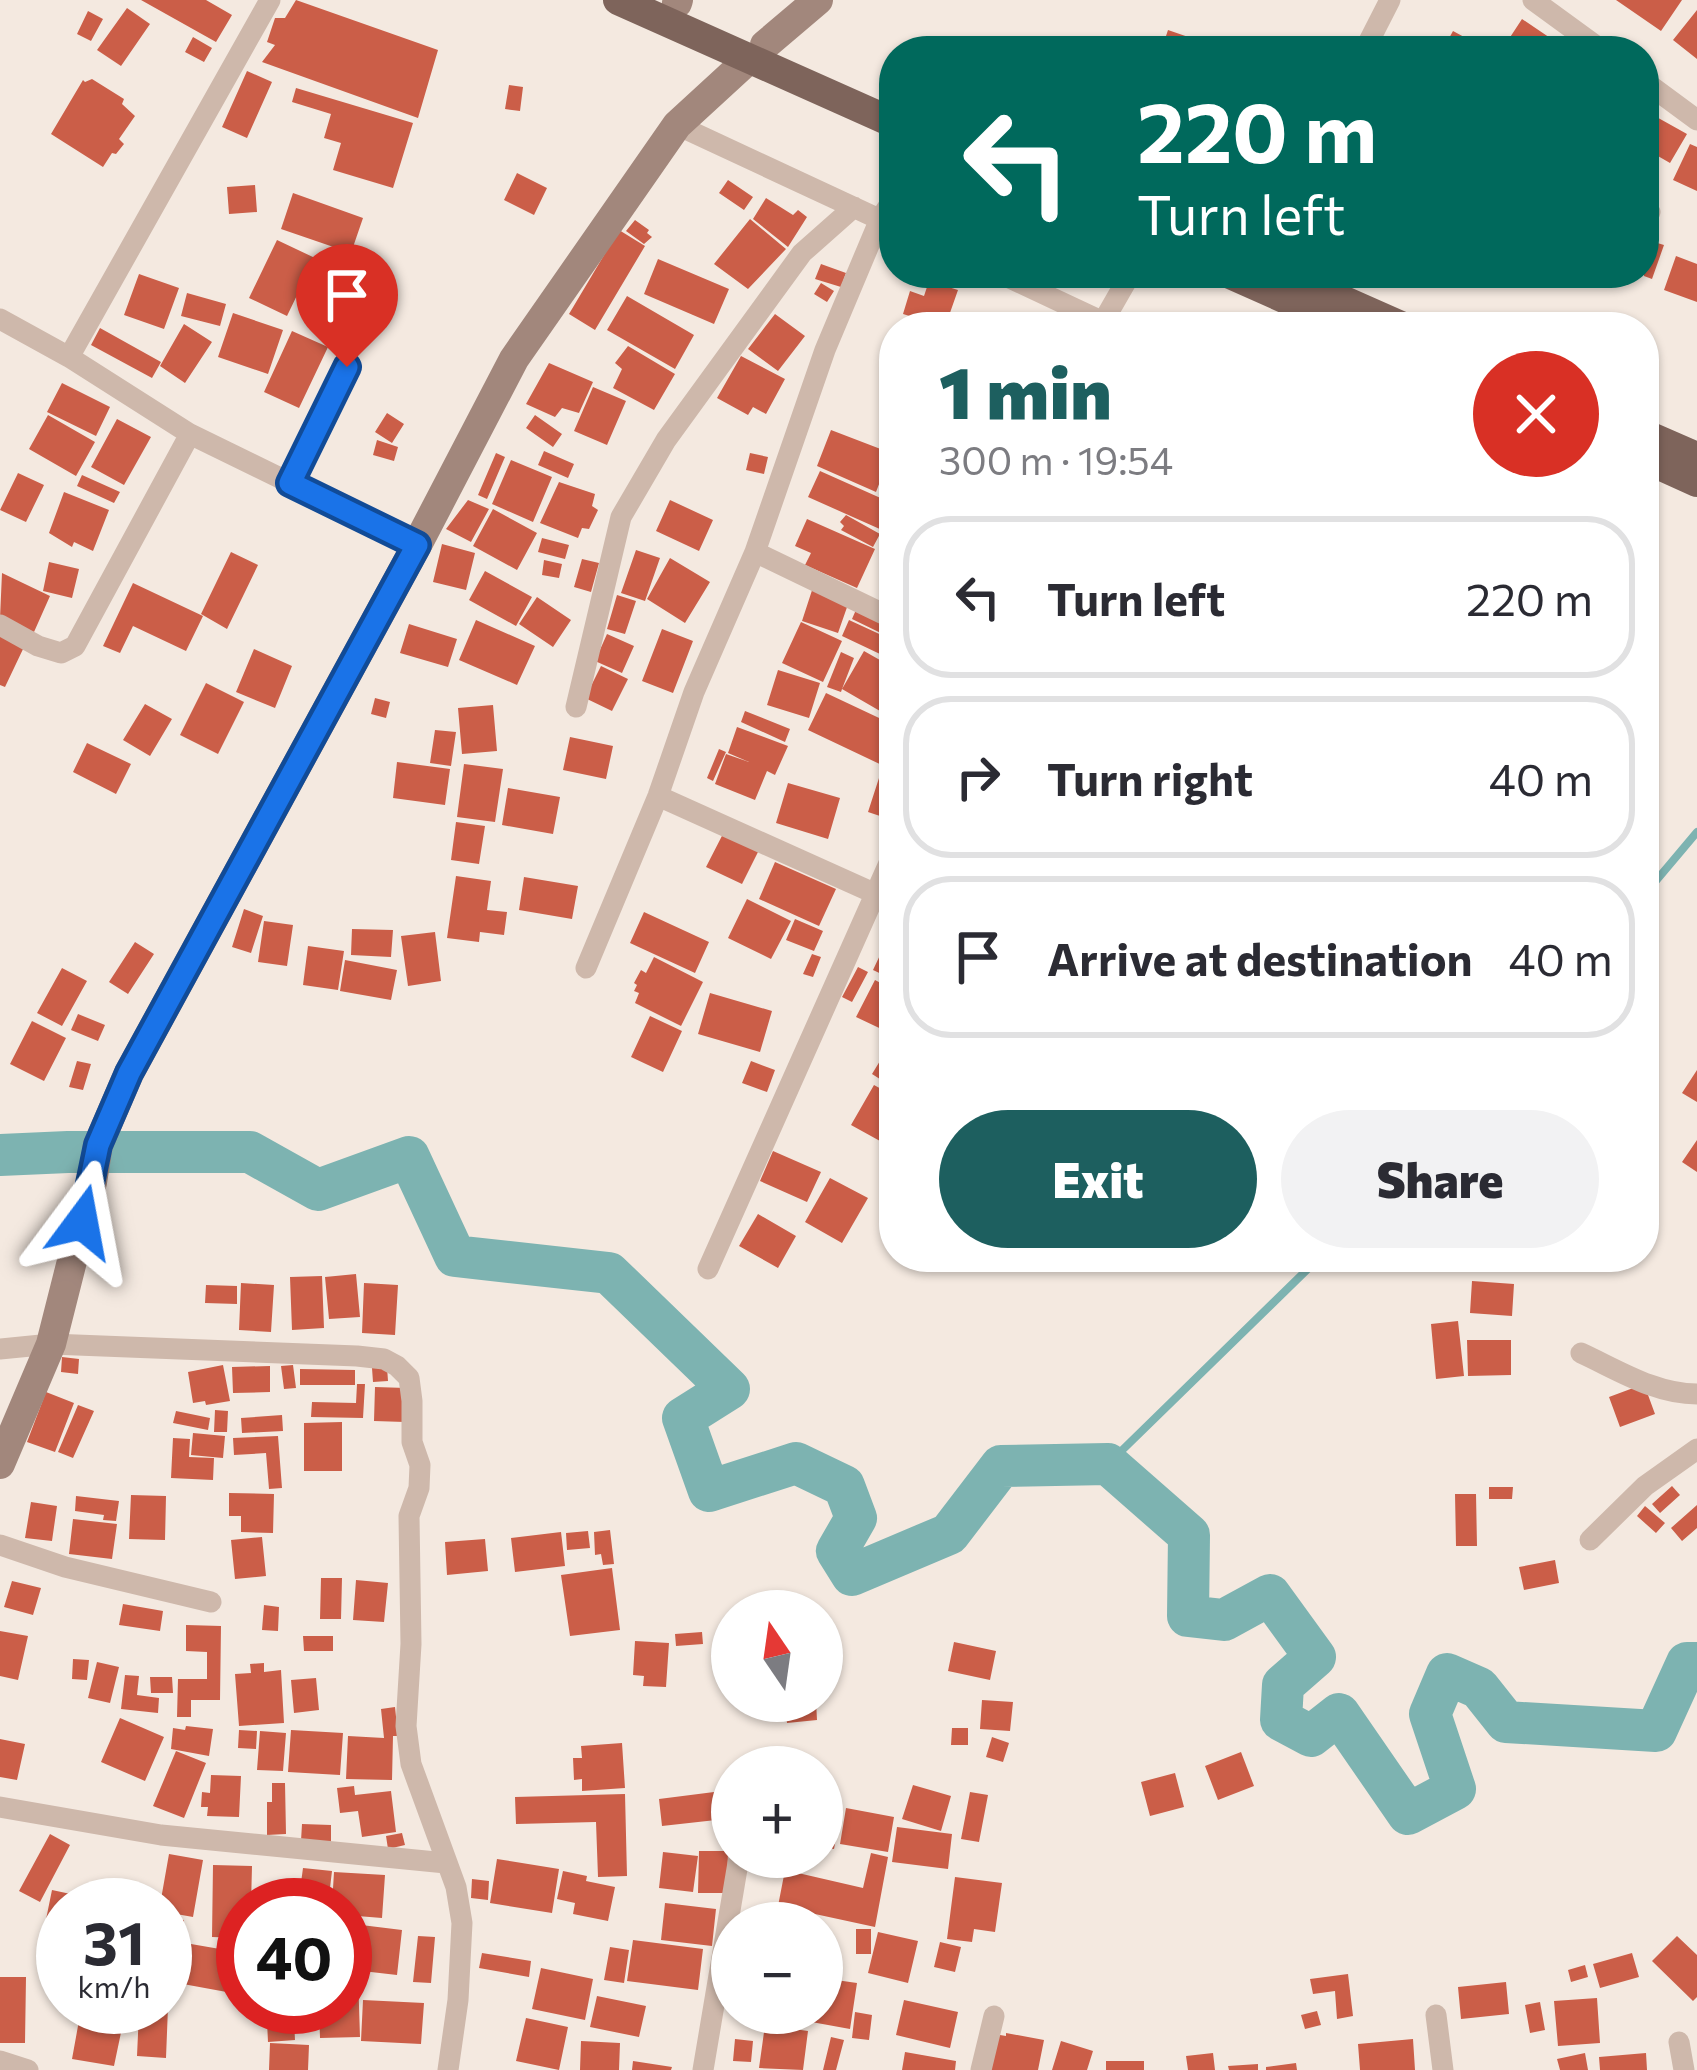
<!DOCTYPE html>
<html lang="en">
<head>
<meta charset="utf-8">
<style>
  :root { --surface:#fff; --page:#f2f2f3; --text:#2b2b33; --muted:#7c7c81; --line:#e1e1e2; --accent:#1d5f5f }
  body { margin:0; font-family:Commissioner,sans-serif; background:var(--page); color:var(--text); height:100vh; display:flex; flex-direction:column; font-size:45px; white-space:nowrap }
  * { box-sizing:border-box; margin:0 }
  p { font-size:39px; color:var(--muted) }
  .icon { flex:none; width:66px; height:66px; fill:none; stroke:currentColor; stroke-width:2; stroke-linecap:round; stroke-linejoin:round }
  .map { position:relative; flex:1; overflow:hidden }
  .sheet { position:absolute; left:879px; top:312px; width:780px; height:960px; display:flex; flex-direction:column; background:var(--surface); border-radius:48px; box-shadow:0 3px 9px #0004 }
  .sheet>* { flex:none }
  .banner { position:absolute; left:879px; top:36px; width:780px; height:252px; border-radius:48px; box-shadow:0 3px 9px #0004; background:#00695c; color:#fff; overflow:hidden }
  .needle { width:78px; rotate:347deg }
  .controls { position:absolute; left:711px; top:1590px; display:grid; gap:24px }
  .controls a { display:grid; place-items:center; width:132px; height:132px; border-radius:50%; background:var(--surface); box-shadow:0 3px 9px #0004; font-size:60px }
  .speed { position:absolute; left:36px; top:1878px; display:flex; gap:24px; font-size:60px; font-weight:700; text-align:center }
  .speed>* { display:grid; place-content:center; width:156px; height:156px; border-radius:50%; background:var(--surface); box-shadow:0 3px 9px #0004; line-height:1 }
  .speed small { font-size:30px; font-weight:400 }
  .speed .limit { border:18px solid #d22; background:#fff; color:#111 }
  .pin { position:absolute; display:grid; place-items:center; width:102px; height:102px; color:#fff; margin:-123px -51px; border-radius:50% 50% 50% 0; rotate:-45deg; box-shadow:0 0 12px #0007 }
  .pin .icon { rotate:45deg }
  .me { position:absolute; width:132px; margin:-66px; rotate:13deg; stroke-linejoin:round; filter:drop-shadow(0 0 9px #0008) }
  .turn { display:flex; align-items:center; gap:42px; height:252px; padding:0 60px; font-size:54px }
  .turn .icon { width:156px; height:156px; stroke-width:2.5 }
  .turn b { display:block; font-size:84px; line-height:102px }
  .round { display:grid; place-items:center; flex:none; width:126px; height:126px; border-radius:63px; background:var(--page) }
  .overview { display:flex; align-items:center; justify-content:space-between; height:204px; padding:0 60px }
  h1 { font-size:72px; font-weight:800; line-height:90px; color:var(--accent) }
  .action { display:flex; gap:24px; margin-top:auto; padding:24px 60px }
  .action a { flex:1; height:138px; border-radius:72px; background:var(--accent); color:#fff; font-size:48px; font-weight:800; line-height:138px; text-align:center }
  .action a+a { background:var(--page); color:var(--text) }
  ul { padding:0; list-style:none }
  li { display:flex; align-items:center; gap:36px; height:162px; margin:0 24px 18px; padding:0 36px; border:6px solid var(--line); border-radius:48px }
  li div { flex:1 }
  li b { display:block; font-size:45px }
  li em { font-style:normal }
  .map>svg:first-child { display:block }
</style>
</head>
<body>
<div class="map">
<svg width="1697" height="2070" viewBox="0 0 1697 2070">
  <rect width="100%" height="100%" fill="#f4e9e0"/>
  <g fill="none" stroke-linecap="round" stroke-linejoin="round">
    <path stroke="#7db3b1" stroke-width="8" d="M1644 895 1697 832
      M1108 1464 1320 1257"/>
    <path stroke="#7db3b1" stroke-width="42" d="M0 1155 68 1152H250L318 1190 409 1157 455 1256 609 1273 729 1389 683 1418 709 1491 796 1463 844 1486 856 1518 837 1551 852 1575 949 1534 1001 1466 1108 1464 1189 1535 1188 1616 1224 1620 1270 1595 1315 1657 1283 1685 1281 1720 1311 1736 1339 1714 1408 1814 1455 1789 1430 1714 1447 1674 1479 1688 1506 1722 1656 1731 1687 1663H1697"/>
  </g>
  <path fill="#cb5e48" d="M141 0H206L232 15 216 42Z
    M296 0 438 50 418 118 262 62 275 45 267 42 275 18H285Z
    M1616 0H1682L1661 31Z
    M127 8 150 24 121 66 97 50Z
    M1697 10V59L1673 40Z
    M88 11 103 19 91 41 77 34Z
    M1522 19 1562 46 1559 51H1507L1503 48Z
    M1168 30 1226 50V51H1161Z
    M1453 31 1490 51H1442Z
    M193 37 212 48 204 62 185 52Z
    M247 71 272 82 247 138 222 127Z
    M92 79 124 99 122 104 135 116 119 139 124 144 116 154 112 153 103 167 51 134 83 80 85 82Z
    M509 85 523 87 520 111 505 109Z
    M296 88 413 123 393 188 333 170 341 143 324 138 331 114 292 102Z
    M1644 110 1687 134 1670 163 1644 148Z
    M1690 144 1697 147V191L1673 180Z
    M517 173 547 188 534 215 504 200Z
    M728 180 753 197 744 210 719 193Z
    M255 185 257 212 229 214 227 187Z
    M293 193 363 218 351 253 281 229Z
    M766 198 793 215 798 210 807 217 788 247 753 219Z
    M750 219 786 249 748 289 714 264Z
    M635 220 649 230 647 233 652 237 644 244 626 231Z
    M619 230 645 246 595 330 569 314Z
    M1644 239 1664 245 1652 279 1644 276Z
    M277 240 315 258 287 316 249 298Z
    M1676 256 1697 264V302L1664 290Z
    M323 257 347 262 343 279 319 273Z
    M658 259 729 289 714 324 644 294Z
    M821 264 846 273 841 287 815 279Z
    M139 274 179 288 164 329 124 315Z
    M929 281 958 290 945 327 903 314 910 291 924 296Z
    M821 283 834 291 827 302 814 294Z
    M187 293 226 304 220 326 181 316Z
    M627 296 694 335 675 369 607 330Z
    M233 313 283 330 268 374 218 357Z
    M775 314 805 336 778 371 748 349Z
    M184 324 212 342 185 383 160 366Z
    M100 328 161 362 152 378 91 345Z
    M292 331 328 347 299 408 264 392Z
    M628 346 675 374 654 410 613 388 622 369 615 363Z
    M741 356 785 379 766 414 753 407 748 415 717 398Z
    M549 363 593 382 579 413 562 408 555 417 526 404Z
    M62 383 110 407 96 436 47 412Z
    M593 387 626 401 607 445 574 431Z
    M387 413 404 424 392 443 375 432Z
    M48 415 95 442 76 476 29 449Z
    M535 415 562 434 553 447 526 428Z
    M117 419 151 437 124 485 91 467Z
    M831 430 891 453 876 492 817 466Z
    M377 440 398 447 394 461 373 455Z
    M544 451 574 464 568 478 538 465Z
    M496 453 505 457 487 499 478 495Z
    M750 453 768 457 764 474 746 470Z
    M511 460 552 477 533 522 492 504Z
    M820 471 894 504 882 530 808 497Z
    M18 473 44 485 26 522 0 510Z
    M82 475 120 492 114 503 77 486Z
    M559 482 595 494 592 506 598 510 589 529 582 528 578 538 540 523Z
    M64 492 109 510 93 551 74 542 72 547 49 533Z
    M468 500 489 509 471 542 446 529Z
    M670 500 713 520 699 551 656 531Z
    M493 509 537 533 517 570 473 546Z
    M846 515 880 534 873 547 841 530 844 526 840 522Z
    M807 519 875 549 857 588 805 565 811 553 795 546Z
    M542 538 569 545 565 559 538 552Z
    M442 544 475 553 466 590 433 582Z
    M636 550 660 558 645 601 621 593Z
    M231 552 258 565 227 629 201 614Z
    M670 558 710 582 685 623 647 599Z
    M582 559 599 563 591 592 574 587Z
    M544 560 562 564 559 578 542 575Z
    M49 562 79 569 72 598 43 591Z
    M485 571 532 597 516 626 469 600Z
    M2 573 50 596 34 632 0 618Z
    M816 578 853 590 838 633 802 621Z
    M133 583 203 616 186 651 133 626 120 653 103 646Z
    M617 595 636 601 625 634 607 629Z
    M862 596 894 627 889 637 852 619Z
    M537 597 571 620 553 647 519 624Z
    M476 620 535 646 517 685 459 660Z
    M849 620 888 638 880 654 842 636Z
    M801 622 842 641 823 682 782 663Z
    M409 624 457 639 448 667 400 653Z
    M662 629 693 641 673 693 642 681Z
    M607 634 634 646 622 673 595 661Z
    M0 636 24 647 5 687 0 685Z
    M254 649 292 666 275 708 236 692Z
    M864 651 894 668V687L880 711 842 689 841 692 827 687 841 652 854 658 842 689Z
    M601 666 628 679 612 711 585 698Z
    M778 670 820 683 809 718 767 705Z
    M206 683 244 702 218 754 180 735Z
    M826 693 894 725V751L886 767 808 730Z
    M375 698 390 702 386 718 371 714Z
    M145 704 172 719 150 756 123 740Z
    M493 705 497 751 462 754 458 708Z
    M745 711 790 729 785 742 741 722Z
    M737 727 788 746 775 775 767 771 755 800 715 784 726 754 749 762 728 753Z
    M435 730 456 732 451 766 430 763Z
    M570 737 613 746 606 779 563 770Z
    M87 743 131 764 116 794 73 772Z
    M719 749 726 752 713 781 707 778Z
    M397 762 450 769 445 805 393 798Z
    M464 764 503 769 495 822 457 817Z
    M879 778 894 783 886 818 868 812Z
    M788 783 840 798 828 839 776 823Z
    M508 788 560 797 553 834 502 825Z
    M456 822 485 826 479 864 451 860Z
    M725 830 760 848 742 884 706 867Z
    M775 862 836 889 819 926 759 899Z
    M456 876 491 881 487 910 507 912 504 935 480 932 479 942 447 938Z
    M524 877 578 886 572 919 519 910Z
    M747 899 791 921 771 959 728 938Z
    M244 909 263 916 251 953 232 947Z
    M644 912 709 942 695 973 630 943Z
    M795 919 823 931 814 951 786 940Z
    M264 921 293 925 287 966 258 962Z
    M352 929 393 930 391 957 351 955Z
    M435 932 441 981 408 986 401 936Z
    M890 934 894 935V980L873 970Z
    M135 942 154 954 128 994 109 982Z
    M308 946 344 951 338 990 303 985Z
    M812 954 821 957 813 977 803 974Z
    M654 957 703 982 681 1026 635 1003 639 993 634 991 637 985 634 983 641 970 646 973Z
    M345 960 397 970 391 1000 340 991Z
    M858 967 868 972 852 1002 842 997Z
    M62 968 87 981 62 1026 37 1013Z
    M875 980 894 990V1035L856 1017Z
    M710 993 772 1011 760 1052 698 1034Z
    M78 1014 105 1025 98 1041 71 1030Z
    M650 1016 682 1031 663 1072 631 1057Z
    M32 1021 66 1038 44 1081 10 1064Z
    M894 1038V1088L872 1074Z
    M77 1061 91 1064 83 1090 69 1087Z
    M751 1061 775 1070 767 1092 742 1083Z
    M1697 1070V1102L1682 1093Z
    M874 1085 894 1096V1117L880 1141 851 1125Z
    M1697 1140V1172L1682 1162Z
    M773 1151 821 1172 807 1202 760 1181Z
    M830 1178 868 1198 842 1243 805 1222Z
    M758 1214 796 1236 778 1268 739 1246Z
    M1539 1257H1564L1549 1269Z
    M356 1274 360 1317 329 1319 325 1277Z
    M322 1276 324 1328 292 1330 290 1277Z
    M1472 1281 1514 1284 1512 1316 1470 1313Z
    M241 1283 274 1285 271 1332 239 1330Z
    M364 1283 398 1285 395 1335 362 1333Z
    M206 1285 237 1286V1304L205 1303Z
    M1458 1321 1464 1376 1436 1379 1431 1324Z
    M1467 1340H1511V1375L1468 1376Z
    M62 1357 79 1359 78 1374 61 1372Z
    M223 1365 230 1401 206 1405 205 1401 193 1403 188 1372Z
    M293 1365 296 1388 284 1389 281 1366Z
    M270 1366V1392L233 1393 232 1367Z
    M387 1367 388 1381 373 1382 372 1368Z
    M300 1369 355 1370V1385H300Z
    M357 1384H365L363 1418 311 1417 312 1402 356 1403Z
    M1644 1384 1655 1414 1620 1427 1609 1397Z
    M375 1387 406 1388 405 1422 374 1421Z
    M46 1392 74 1403 55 1452 27 1442Z
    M78 1405 94 1411 73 1458 58 1452Z
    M215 1410 228 1411 227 1432H214Z
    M176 1411 210 1418 208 1430 173 1423Z
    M282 1415 283 1431 242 1433 241 1418Z
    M342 1422V1471H304V1423Z
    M193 1433 225 1436 223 1458 191 1455Z
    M278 1436 282 1488 269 1489 266 1453 234 1455 233 1438Z
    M173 1438 190 1439 189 1457 214 1458 213 1480 171 1478Z
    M1672 1486 1680 1495 1660 1513 1652 1504Z
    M1489 1487H1513L1512 1499H1489Z
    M229 1493 274 1494 273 1533 241 1532V1516H229Z
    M1455 1494H1476L1477 1546H1456Z
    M131 1495 166 1496 165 1540 129 1539Z
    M76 1496 119 1501 116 1521 103 1520 104 1515 75 1511Z
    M31 1502 57 1506 52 1541 25 1538Z
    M1697 1505V1528L1682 1541 1671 1528Z
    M1645 1506 1665 1523 1656 1533 1637 1516Z
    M73 1519 117 1524 112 1559 69 1554Z
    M610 1530 614 1564 603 1565 601 1554 595 1555 594 1532Z
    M588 1531 590 1548 567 1550 566 1533Z
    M561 1532 565 1566 515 1572 511 1538Z
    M262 1537 266 1576 235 1579 231 1540Z
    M485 1539 488 1571 447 1575 445 1542Z
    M1555 1560 1559 1583 1524 1590 1519 1567Z
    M612 1568 620 1630 570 1636 561 1575Z
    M321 1578H342L341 1619H320Z
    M356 1580 388 1583 384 1622 353 1620Z
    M12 1581 41 1588 33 1615 4 1607Z
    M123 1604 163 1611 160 1631 119 1625Z
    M264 1605 279 1607 278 1631 262 1630Z
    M186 1625 221 1626 220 1700H191V1717H177L178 1679H207V1652L186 1651Z
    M0 1631 28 1636 18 1680 0 1676Z
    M702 1632 703 1644 676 1646 675 1634Z
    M303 1636H333V1651H304Z
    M635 1641 669 1643 666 1687 643 1686 644 1676 633 1675Z
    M954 1642 996 1651 990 1680 948 1671Z
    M73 1659 89 1660 87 1680 72 1679Z
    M97 1662 119 1667 110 1703 88 1698Z
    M264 1663V1672L281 1670 284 1723 239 1726 235 1674 251 1673 250 1664Z
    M125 1675 139 1676 137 1695 159 1698 158 1713 121 1709Z
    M150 1677H172L173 1693H151Z
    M316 1678 319 1710 294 1713 291 1680Z
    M982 1700 1013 1702 1010 1731 980 1729Z
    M800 1701H816L817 1720 787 1723 785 1704 800 1703Z
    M395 1707 398 1736H393L392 1780 346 1779 348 1736 384 1738 381 1709Z
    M120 1718 164 1737 145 1781 101 1762Z
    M186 1726 213 1729 209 1756 171 1749 173 1728 185 1730Z
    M952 1728H968V1745H951Z
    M239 1730 257 1731 256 1749 238 1748Z
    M291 1730 343 1733 340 1775 288 1772Z
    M260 1731 286 1733 283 1771 257 1770Z
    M992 1737 1009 1743 1003 1762 986 1757Z
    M0 1739 25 1744 17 1780 0 1777Z
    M622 1743 625 1788 582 1791V1779L574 1780 573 1758H582L581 1746Z
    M176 1751 206 1763 184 1818 153 1806Z
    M1241 1752 1254 1786 1218 1800 1205 1766Z
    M1175 1773 1184 1807 1150 1816 1141 1782Z
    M211 1775 241 1776 239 1817 207 1816 208 1807H201L202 1792 210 1793Z
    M272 1783H285L286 1834 267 1835V1802H272Z
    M913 1785 951 1796 941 1831 902 1819Z
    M354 1786 355 1795 391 1791 396 1832 362 1837 358 1811 340 1813 337 1788Z
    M722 1791 725 1819 662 1826 659 1799Z
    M970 1792 988 1795 979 1842 961 1839Z
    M625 1794 627 1876 598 1877 596 1822 516 1824 515 1797Z
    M822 1805 842 1808 834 1849 822 1847Z
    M846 1808 894 1817 888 1852 840 1844Z
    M302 1824 331 1825V1842L301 1841Z
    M897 1827 952 1834 948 1869 892 1862Z
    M402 1833 405 1845 388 1849 386 1836Z
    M50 1834 70 1845 40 1902 19 1891Z
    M699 1851H728L727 1893H698Z
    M663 1852 698 1856 693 1892 659 1888Z
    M871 1853 888 1857 875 1927 778 1906 785 1870 863 1888Z
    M169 1854 203 1860 193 1917 165 1912V1905H160Z
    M497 1859 559 1869 552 1913 490 1903Z
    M213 1865 252 1866 251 1905H243V1938L212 1937Z
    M303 1868 332 1871 328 1905H298Z
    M563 1871 587 1876 586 1881 615 1887 608 1921 573 1914 575 1903 557 1899Z
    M334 1872 385 1875 382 1918 345 1915V1905H332Z
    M955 1877 1002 1883 995 1932 974 1929 972 1942 947 1939Z
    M472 1879 489 1881 488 1900 471 1898Z
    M52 1890 94 1899 93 1905H63V1943L42 1939Z
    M665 1903 716 1909 712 1946 661 1940Z
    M165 1917 184 1920 179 1968 165 1967Z
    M345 1923 402 1930 397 1975 345 1969Z
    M856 1929H871V1954H856Z
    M878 1932 918 1941 908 1983 868 1973Z
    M418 1936 435 1937 431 1983 413 1982Z
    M1677 1936 1697 1955V1997L1693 2001 1652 1961Z
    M633 1940 703 1949 698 1990 627 1981Z
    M940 1942 961 1947 955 1972 934 1967Z
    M191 1944 243 1953V1995L183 1984Z
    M610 1947 629 1950 624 1983 604 1980Z
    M482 1953 531 1961 529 1977 479 1968Z
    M1632 1953 1639 1977 1600 1988 1593 1964Z
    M1585 1965 1588 1977 1571 1982 1568 1970Z
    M541 1968 593 1979 585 2020 532 2009Z
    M358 1974 360 2037 320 2038 319 2007H345V1975Z
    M1348 1974 1353 2016 1337 2019 1335 1991 1313 1994 1310 1979Z
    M0 1977H26L25 2043H0Z
    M822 1978 857 1983 850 2029 784 2017 785 2013H822Z
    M1506 1982 1509 2014 1461 2019 1458 1987Z
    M597 1996 646 2006 639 2037 590 2027Z
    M1597 1998 1600 2043 1558 2046 1554 2001Z
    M363 2000 424 2003 421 2044 361 2041Z
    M904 2000 958 2012 950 2048 896 2035Z
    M1540 2002 1545 2030 1530 2033 1525 2005Z
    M143 2007H168L166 2058 137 2056 139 2012H143Z
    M1317 2011 1321 2025 1305 2029 1301 2015Z
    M855 2012 872 2015 869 2040 852 2038Z
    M80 2015 123 2023 114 2066 72 2059Z
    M526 2018 568 2027 559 2070 516 2061Z
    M294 2020 295 2040 268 2042 267 2021Z
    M765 2025 808 2031 803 2070 759 2068Z
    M1006 2033 1044 2040 1038 2070H988L994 2034 1006 2036Z
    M831 2037 844 2040 836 2070H823Z
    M735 2039 753 2041 751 2062 733 2061Z
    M1413 2039 1415 2070H1360L1358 2044Z
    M581 2041 620 2043 619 2070H580Z
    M1061 2041 1093 2051 1087 2070H1052Z
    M270 2043 309 2045 308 2070H269Z
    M905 2052 956 2061 955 2070H902Z
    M1213 2053 1215 2070H1188L1186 2056Z
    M1585 2053 1588 2070H1560L1557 2059Z
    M1646 2053 1647 2070H1600L1599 2057Z
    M633 2061 672 2067 671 2070H632Z
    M1106 2061H1144V2070H1106Z
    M1296 2063 1297 2070H1266V2067Z
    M1258 2064V2070H1229L1228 2066Z"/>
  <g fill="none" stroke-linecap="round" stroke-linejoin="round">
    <path stroke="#ceb8ab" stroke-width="21" d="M1533 0 1603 51
      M1364 51 1390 0
      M1644 81 1697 120
      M677 125 894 226
      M1644 209 1650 212
      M999 273 1114 327
      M0 319 69 357 190 434 417 545
      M1100 327 1131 273
      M69 357 270 0
      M290 483 347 367
      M755 552 894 619
      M0 625 38 646 61 653 75 646 190 434
      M576 707 621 517 666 440 802 253 854 207
      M658 796 876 894
      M586 968 658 796 694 692 755 552 825 350 880 219 894 198
      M708 1269 894 852
      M0 1349 51 1344 357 1356 384 1359 397 1366 409 1378 412 1401V1442L420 1465 419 1488 409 1516 411 1644 406 1726 411 1764 456 1887 462 1923 458 2000 448 2070
      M1581 1353C1618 1370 1655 1394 1697 1394
      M1590 1540 1645 1486 1697 1449
      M0 1545 65 1567 211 1602
      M0 1807 161 1835 446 1863
      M1436 2015 1443 2070
      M1679 2042 1684 2070
      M0 2061 28 2070
      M703 2070 739 1857
      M981 2070 994 2016"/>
    <path stroke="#a2877c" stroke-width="30" d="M677 3 678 0
      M765 45 818 0
      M0 1464 51 1344 92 1182 98 1145 129 1073 417 545 514 359 677 125 750 58"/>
    <path stroke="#7e645b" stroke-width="30" d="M618 0 894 123
      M1228 273 1349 327
      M1281 273 1403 327
      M1644 434 1697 457
      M1644 458 1697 482"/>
  </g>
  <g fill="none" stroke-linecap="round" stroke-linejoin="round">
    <defs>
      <path id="route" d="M82 1222 98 1145 129 1073 417 545 290 483 347 367"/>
    </defs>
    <use href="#route" stroke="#114b97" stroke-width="30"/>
    <use href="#route" stroke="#1a73e8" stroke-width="21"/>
  </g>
</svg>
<div class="controls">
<a><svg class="needle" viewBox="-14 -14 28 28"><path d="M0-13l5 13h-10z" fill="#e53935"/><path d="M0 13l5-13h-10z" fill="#7c7c81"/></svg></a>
<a>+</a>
<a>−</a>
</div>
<div class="speed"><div>31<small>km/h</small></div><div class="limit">40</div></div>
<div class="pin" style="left:347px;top:367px;background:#d93025"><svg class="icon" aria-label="arrive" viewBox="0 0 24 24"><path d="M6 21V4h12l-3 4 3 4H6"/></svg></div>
<svg class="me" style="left:82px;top:1222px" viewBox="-20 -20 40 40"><path d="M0-17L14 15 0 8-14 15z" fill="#1a73e8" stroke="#fff" stroke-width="4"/></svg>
<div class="banner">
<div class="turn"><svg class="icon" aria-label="left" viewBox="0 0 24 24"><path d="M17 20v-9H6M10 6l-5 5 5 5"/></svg><div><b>220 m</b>Turn left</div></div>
</div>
<section class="sheet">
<div class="overview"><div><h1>1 min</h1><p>300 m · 19:54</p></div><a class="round" style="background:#d93025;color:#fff"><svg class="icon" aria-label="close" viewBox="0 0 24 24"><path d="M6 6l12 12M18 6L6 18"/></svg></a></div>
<ul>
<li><svg class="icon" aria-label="left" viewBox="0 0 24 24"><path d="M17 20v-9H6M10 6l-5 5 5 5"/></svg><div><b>Turn left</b></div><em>220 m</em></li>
<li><svg class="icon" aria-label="right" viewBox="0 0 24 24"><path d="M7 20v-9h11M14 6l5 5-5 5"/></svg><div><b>Turn right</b></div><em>40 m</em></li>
<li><svg class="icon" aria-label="arrive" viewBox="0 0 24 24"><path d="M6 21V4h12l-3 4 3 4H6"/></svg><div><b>Arrive at destination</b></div><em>40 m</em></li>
</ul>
<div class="action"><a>Exit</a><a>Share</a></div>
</section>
</div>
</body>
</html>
